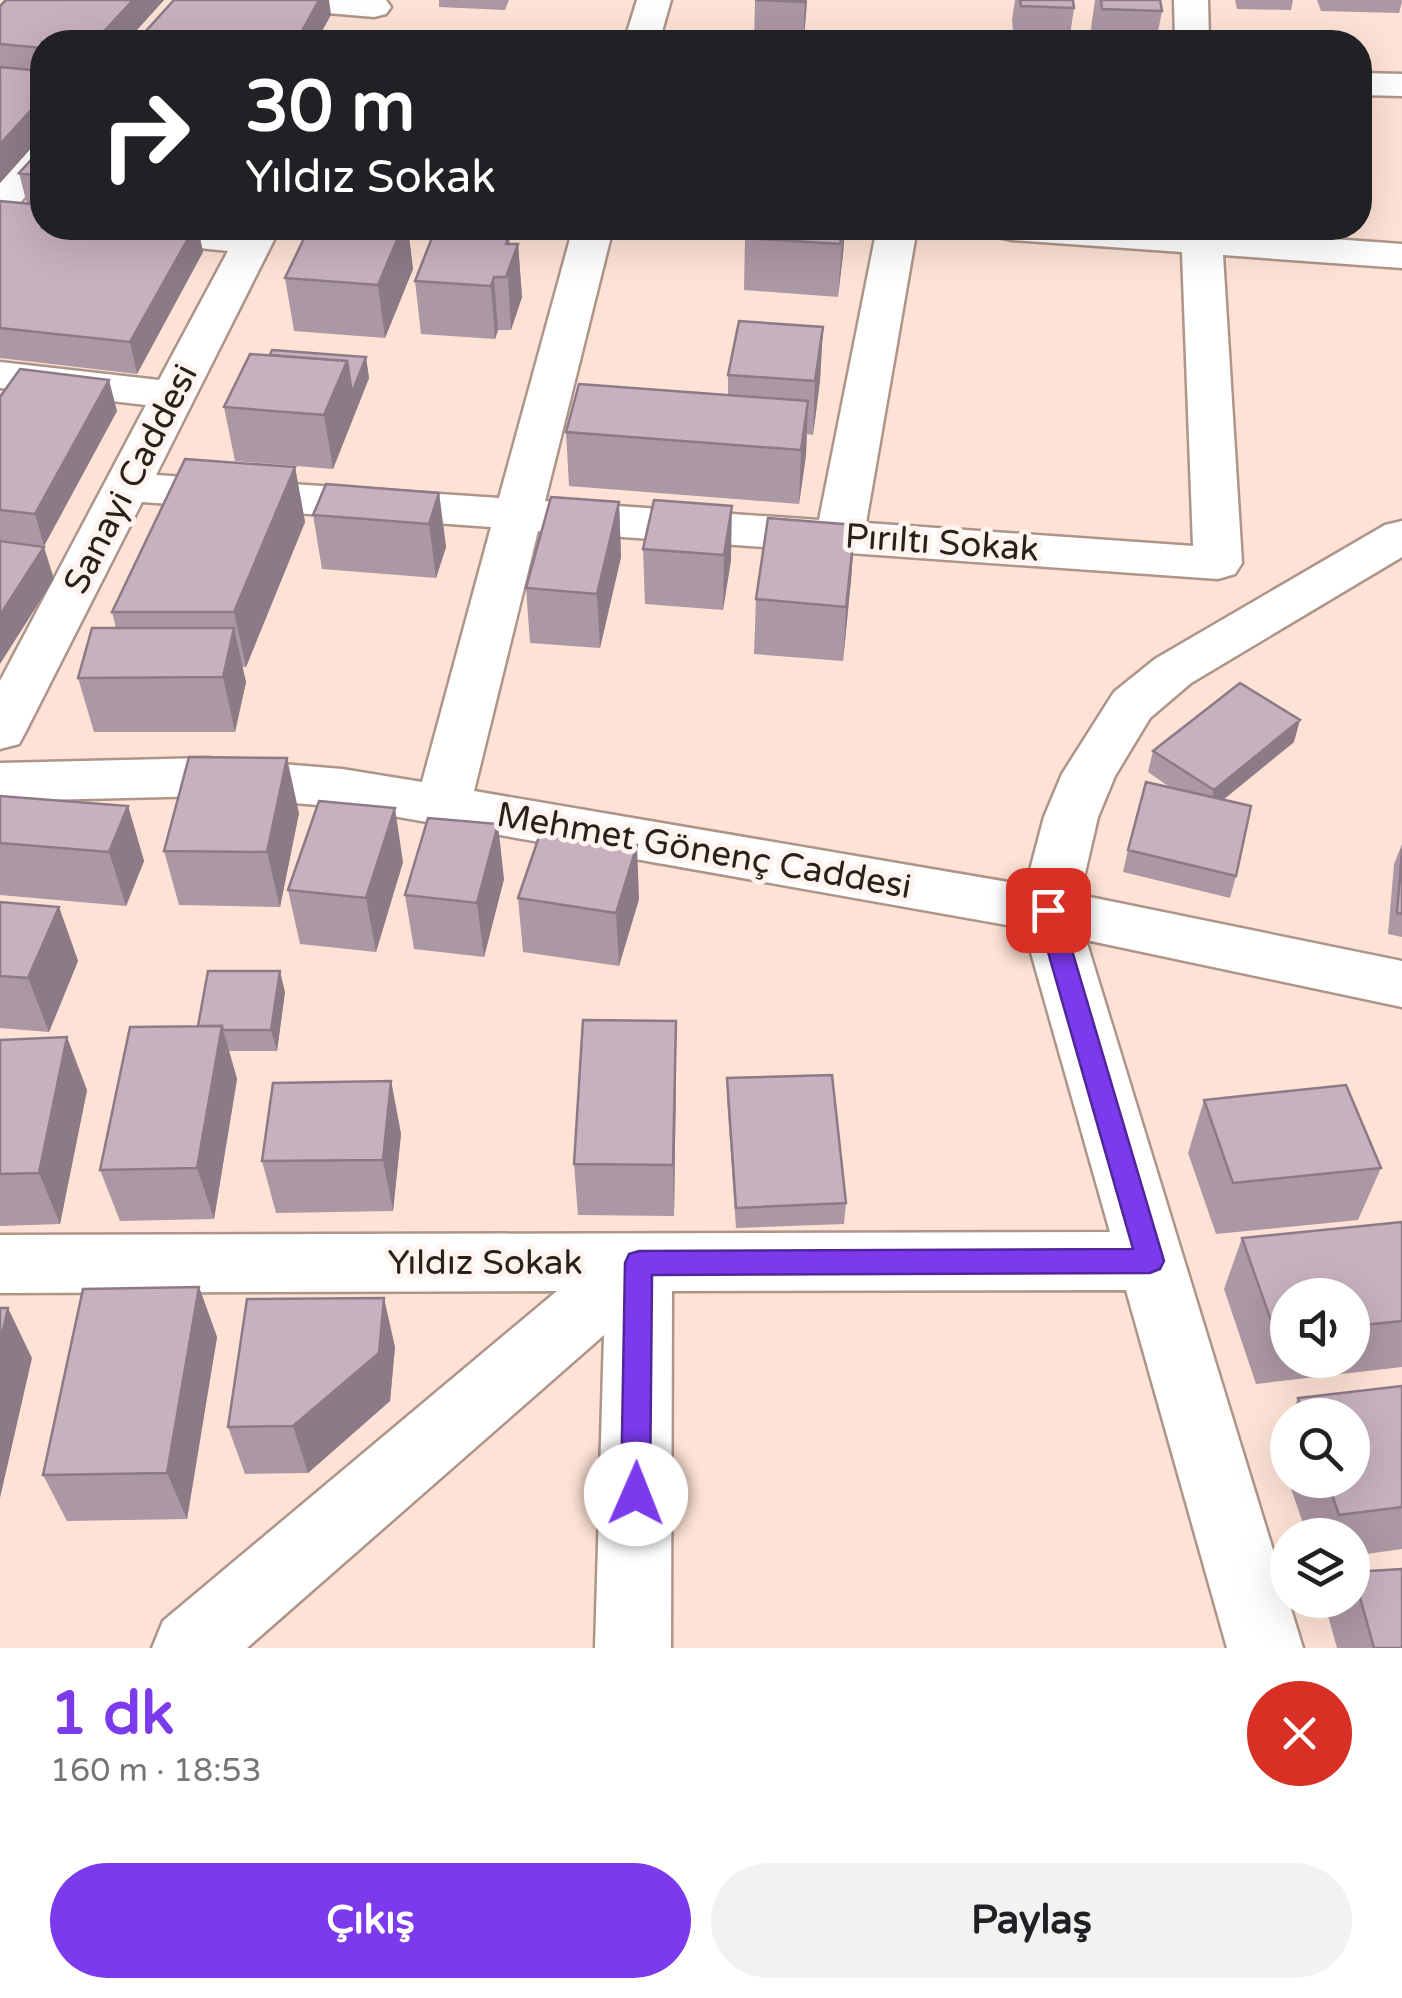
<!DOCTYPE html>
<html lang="tr">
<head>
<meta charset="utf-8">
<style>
  :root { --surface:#fff; --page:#f2f2f2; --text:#202124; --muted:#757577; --accent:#7c3aed }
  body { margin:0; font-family:"Varela Round",sans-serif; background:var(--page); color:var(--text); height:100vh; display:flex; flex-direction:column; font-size:38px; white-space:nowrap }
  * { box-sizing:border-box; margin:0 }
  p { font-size:32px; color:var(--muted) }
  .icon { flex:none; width:55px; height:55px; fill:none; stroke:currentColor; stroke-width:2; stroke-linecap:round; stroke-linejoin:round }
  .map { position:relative; height:1648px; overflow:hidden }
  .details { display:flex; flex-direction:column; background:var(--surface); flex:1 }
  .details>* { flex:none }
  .banner { position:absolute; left:30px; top:30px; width:1342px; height:210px; border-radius:40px; box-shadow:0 10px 40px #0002; background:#202124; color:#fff; overflow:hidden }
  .controls { position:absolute; left:1270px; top:1278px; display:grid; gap:20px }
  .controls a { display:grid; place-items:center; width:100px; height:100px; border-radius:50%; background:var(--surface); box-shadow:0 10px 40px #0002; font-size:50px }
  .pin { position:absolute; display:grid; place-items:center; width:85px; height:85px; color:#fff; margin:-42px; border-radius:20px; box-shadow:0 5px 15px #0006 }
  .me { position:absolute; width:110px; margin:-55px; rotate:1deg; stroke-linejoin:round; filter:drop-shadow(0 0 8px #0008) }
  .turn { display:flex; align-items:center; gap:35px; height:210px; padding:0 50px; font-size:45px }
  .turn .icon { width:130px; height:130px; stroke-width:2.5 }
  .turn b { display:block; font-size:70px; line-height:85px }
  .round { display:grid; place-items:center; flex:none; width:105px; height:105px; border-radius:52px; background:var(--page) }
  .summary { display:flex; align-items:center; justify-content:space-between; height:170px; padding:0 50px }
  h1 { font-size:60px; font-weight:700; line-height:75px; color:var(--accent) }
  .primary-button { display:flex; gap:20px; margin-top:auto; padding:20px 50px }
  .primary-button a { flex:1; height:115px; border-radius:60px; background:var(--accent); color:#fff; font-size:40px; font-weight:700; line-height:115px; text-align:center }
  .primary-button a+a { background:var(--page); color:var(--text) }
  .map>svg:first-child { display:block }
</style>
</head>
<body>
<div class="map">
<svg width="1402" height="1648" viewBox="0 0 1402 1648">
  <rect width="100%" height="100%" fill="#fde2d5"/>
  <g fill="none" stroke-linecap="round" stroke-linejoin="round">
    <defs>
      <path id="minor" d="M275 0H386L391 7 386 14 374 17 292 10 280 7Z
        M637 0H671L659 42H624Z
        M1174 0H1208L1209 42H1175Z
        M1360 73 1402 74V96L1360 95Z
        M42 142V177L14 210 0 214V178L28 145Z
        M102 228H280L156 475 499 498 573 228H613L545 501 819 520 877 228H917L866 523 1193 546 1182 252 1012 240 998 237 992 228H1221V231L1402 244V268L1223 255 1242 563 1235 574 1218 579 538 531 474 791 1026 885 1044 817 1062 774 1114 692 1155 659 1385 525 1402 521V557L1191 683 1150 718 1115 776 1098 817 1080 895 1402 961V1007L1086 940 1303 1648H1227L1126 1290 672 1291 671 1648H595L604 1335 247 1648H152L163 1621 557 1291 0 1293V1235L1110 1232 1024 928 342 807 208 796 0 801V763L208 758 342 769 422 782 491 527 142 502 26 731 19 744 0 749V681L146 405 0 388V362L159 380 228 251 122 240 108 237Z"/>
    </defs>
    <use href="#minor" stroke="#ae9589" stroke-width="5"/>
    <use href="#minor" fill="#fff" fill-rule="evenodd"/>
  </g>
  <path fill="#ac97a4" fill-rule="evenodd" d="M6 0H164L126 42H42V136L0 183V6Z
    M439 0H509L505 10 439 7Z
    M755 0H807L804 42H754Z
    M1015 0H1073L1074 8 1069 42H1014L1012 20Z
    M1095 0H1160L1162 11 1156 42H1093L1091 28Z
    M1235 0H1293L1291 10 1237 9Z
    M1317 0H1402V2L1399 13 1321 11Z
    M42 148V205L27 204 19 173Z
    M0 201 203 252 137 374 0 358Z
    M309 228H408L413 269 385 338 294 331 285 278Z
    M845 228 843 254 838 297 744 290 745 238Z
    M509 244H518L522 297 511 330H498L495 339 421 334 415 281Z
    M823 327 820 381 813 435 807 434 806 455 799 504 569 486 566 432 728 395V375Z
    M270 355 366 357 369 378 333 469 235 461 224 407Z
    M0 397 117 411 44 546 0 540Z
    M295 467 305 522 246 667H242L246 682 235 732H94L78 678 116 628 112 612Z
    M439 493 446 547 436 578 322 569 313 515Z
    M654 500 731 560 723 610 645 604 643 549Z
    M619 502 621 557 600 648 530 643 526 588Z
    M855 525 851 580 843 661 754 654 756 599Z
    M1294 742 1223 800 1236 876 1230 898 1123 872 1128 850 1171 788 1148 772 1153 751Z
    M0 796 128 806 144 861 126 906 0 895Z
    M299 813 280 907 179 905 164 851Z
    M1402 844V937L1388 934 1394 864Z
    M403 862 376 952 300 944 288 890Z
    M504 879 484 957 414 949 405 895Z
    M518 898 639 899 619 966 523 952Z
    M0 902 59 907 78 961 49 1032 0 1028Z
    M285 992 277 1051H229L237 1079 214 1219 120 1221 100 1170 198 1026Z
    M676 1021V1074L674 1216 578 1215 574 1164Z
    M0 1040 87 1090 60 1224 0 1226Z
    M727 1078 846 1203 844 1224 736 1228 727 1099Z
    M391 1081 401 1134 393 1211 276 1213 262 1161Z
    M1204 1100 1381 1168 1358 1220 1216 1234 1188 1153Z
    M1402 1222V1367L1256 1384 1224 1289 1242 1238ZM1288 1295H1352V1360H1288Z
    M199 1287 217 1337 187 1519 67 1521 43 1475Z
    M395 1347 390 1401 308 1473 245 1474 228 1427Z
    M1402 1386V1549L1352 1556V1535H1307L1288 1480H1352V1415H1291L1298 1398Z
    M1288 1422V1478L1277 1446Z
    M1353 1572 1402 1648H1337L1328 1616 1337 1600H1352Z"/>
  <path fill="#8c7b86" d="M133 0H164L126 42H94Z
    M319 0H329L331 15 316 42H296Z
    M805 0H807L806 14 803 42Z
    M42 98V136L0 183V144Z
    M194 228H198L203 252 137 374 130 342Z
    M402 228H408L413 269 385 338 378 285Z
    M843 228H845L843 254 838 297Z
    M509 235 511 264 518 244 522 297 511 330 506 244Z
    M494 277 498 330 495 339 491 286Z
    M823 327 820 381 813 435 815 381Z
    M366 357 369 378 333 469 324 415 347 361Z
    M109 380 117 411 44 546 35 514Z
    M808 401 806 455 799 504 801 450Z
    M295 467 305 522 246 667 234 612Z
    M439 493 446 547 436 578 429 524Z
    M619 502 621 557 600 648 597 594Z
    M732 506 731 560 723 610 724 555Z
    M855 525 851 580 843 661 846 607Z
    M44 547 54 579 0 664V615Z
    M234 628 246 682 235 732 223 677Z
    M1300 720 1294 742 1208 812 1214 790Z
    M287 758 299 813 280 907 267 852Z
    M128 806 144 861 126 906 109 852Z
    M395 808 403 862 376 952 366 898Z
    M498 824 504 879 484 957 477 903Z
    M637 845 639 899 619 966 616 913Z
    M59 907 78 961 49 1032 28 978Z
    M280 971 285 992 277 1051 271 1030Z
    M676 1021V1074L674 1216 673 1165Z
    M222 1026 237 1079 214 1219 197 1168Z
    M67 1037 87 1090 60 1224 39 1173Z
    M391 1081 401 1134 393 1211 383 1160Z
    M199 1287 217 1337 187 1519 167 1473Z
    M384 1298 395 1347 390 1401 308 1473 293 1426Z
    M8 1308 32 1358 0 1498V1343Z"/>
  <path fill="#c8b0bf" stroke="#8c7b86" stroke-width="2.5" d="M6 0H133L94 42H42V48L0 44V6Z
    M174 0H319L296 42H136Z
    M755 0H805V2Z
    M1020 0H1073L1074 8 1021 6Z
    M1101 0H1160L1162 11 1102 9Z
    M0 67 42 71V98L0 144Z
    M42 148V176L19 173Z
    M0 201 42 205V228H194L130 342 0 328Z
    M309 228H402L378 285 285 278Z
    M747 228H843L840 244 745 238Z
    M435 230 509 235 506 244H518L506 277H494L491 286 415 281Z
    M739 321 823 327 815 381 728 375Z
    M272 350 366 357 352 393 347 361 270 355Z
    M250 354 347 361 324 415 224 407Z
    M20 369 109 380 35 514 0 510V397Z
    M579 384 808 401 801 450 566 432Z
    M185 459 295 467 234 612H112Z
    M326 484 439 493 429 524 313 515Z
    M551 497 619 502 597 594 526 588Z
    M654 500 732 506 724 555 643 549Z
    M768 518 855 525 846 607 756 599Z
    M0 541 44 547 0 615Z
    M92 628H234L223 677 78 678Z
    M1240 683 1300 720 1214 790 1153 751Z
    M189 757 287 758 267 852 164 851Z
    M1146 782 1251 806 1236 876 1128 850Z
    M0 796 128 806 109 852 0 843Z
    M319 801 395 808 366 898 288 890Z
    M428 818 498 824 477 903 405 895Z
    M541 831 637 845 616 913 518 898Z
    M1402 849V914L1397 913Z
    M0 902 59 907 28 978 0 976Z
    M208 971H280L271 1030H223L222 1026H198Z
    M583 1020 676 1021 673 1165 574 1164Z
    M222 1026 197 1168 100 1170 130 1027Z
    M67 1037 39 1173 0 1174V1040Z
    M832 1075 846 1203 736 1208 727 1078Z
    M391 1081 383 1160 262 1161 273 1083Z
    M1346 1085 1381 1168 1233 1183 1204 1100Z
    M1402 1222V1321L1352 1326V1295H1288V1334L1276 1335 1242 1238Z
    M199 1287 167 1473 43 1475 83 1289Z
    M384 1298 379 1353 293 1426 228 1427 247 1299Z
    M0 1308H8L0 1343Z
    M1402 1386V1507L1339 1515 1327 1480H1352V1415H1304L1298 1398Z
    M1402 1569V1648H1374L1353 1572Z"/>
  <path fill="#7c3aed" stroke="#51269a" stroke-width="2.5" d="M1048 901 1060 910 1164 1261 1160 1269 1150 1273 652 1275 650 1494 646 1504 636 1508 625 1504 621 1494 625 1263 629 1254 639 1251 1133 1249 1036 910Z"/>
  <g text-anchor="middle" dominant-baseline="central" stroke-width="10" stroke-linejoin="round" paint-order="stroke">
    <g font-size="35" fill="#291f1b" stroke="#fef3ee">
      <text transform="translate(131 479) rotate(-63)">Sanayi Caddesi</text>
      <text transform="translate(942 543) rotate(4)">Pırıltı Sokak</text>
      <text transform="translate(704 851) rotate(10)">Mehmet Gönenç Caddesi</text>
      <text x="485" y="1263">Yıldız Sokak</text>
    </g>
  </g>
</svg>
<div class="controls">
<a><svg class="icon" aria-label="sound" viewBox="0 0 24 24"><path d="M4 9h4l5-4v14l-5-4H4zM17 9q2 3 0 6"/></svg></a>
<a><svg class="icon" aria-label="search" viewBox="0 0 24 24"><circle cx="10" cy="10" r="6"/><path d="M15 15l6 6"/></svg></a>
<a><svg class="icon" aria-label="layers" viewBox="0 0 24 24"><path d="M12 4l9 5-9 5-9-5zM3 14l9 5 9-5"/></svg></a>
</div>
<div class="pin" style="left:1048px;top:910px;background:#d93025"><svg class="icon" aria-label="arrive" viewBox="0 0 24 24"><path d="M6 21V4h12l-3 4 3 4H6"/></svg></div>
<svg class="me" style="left:636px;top:1494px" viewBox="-20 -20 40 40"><circle r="19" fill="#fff"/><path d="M0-13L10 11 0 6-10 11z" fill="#7c3aed"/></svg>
<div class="banner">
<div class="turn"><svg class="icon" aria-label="right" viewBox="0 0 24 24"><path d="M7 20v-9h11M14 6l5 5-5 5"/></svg><div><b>30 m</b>Yıldız Sokak</div></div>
</div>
</div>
<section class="details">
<div class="summary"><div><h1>1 dk</h1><p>160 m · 18:53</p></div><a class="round" style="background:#d93025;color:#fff"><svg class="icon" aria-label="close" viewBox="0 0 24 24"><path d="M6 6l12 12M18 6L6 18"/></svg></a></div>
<div class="primary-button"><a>Çıkış</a><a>Paylaş</a></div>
</section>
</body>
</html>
